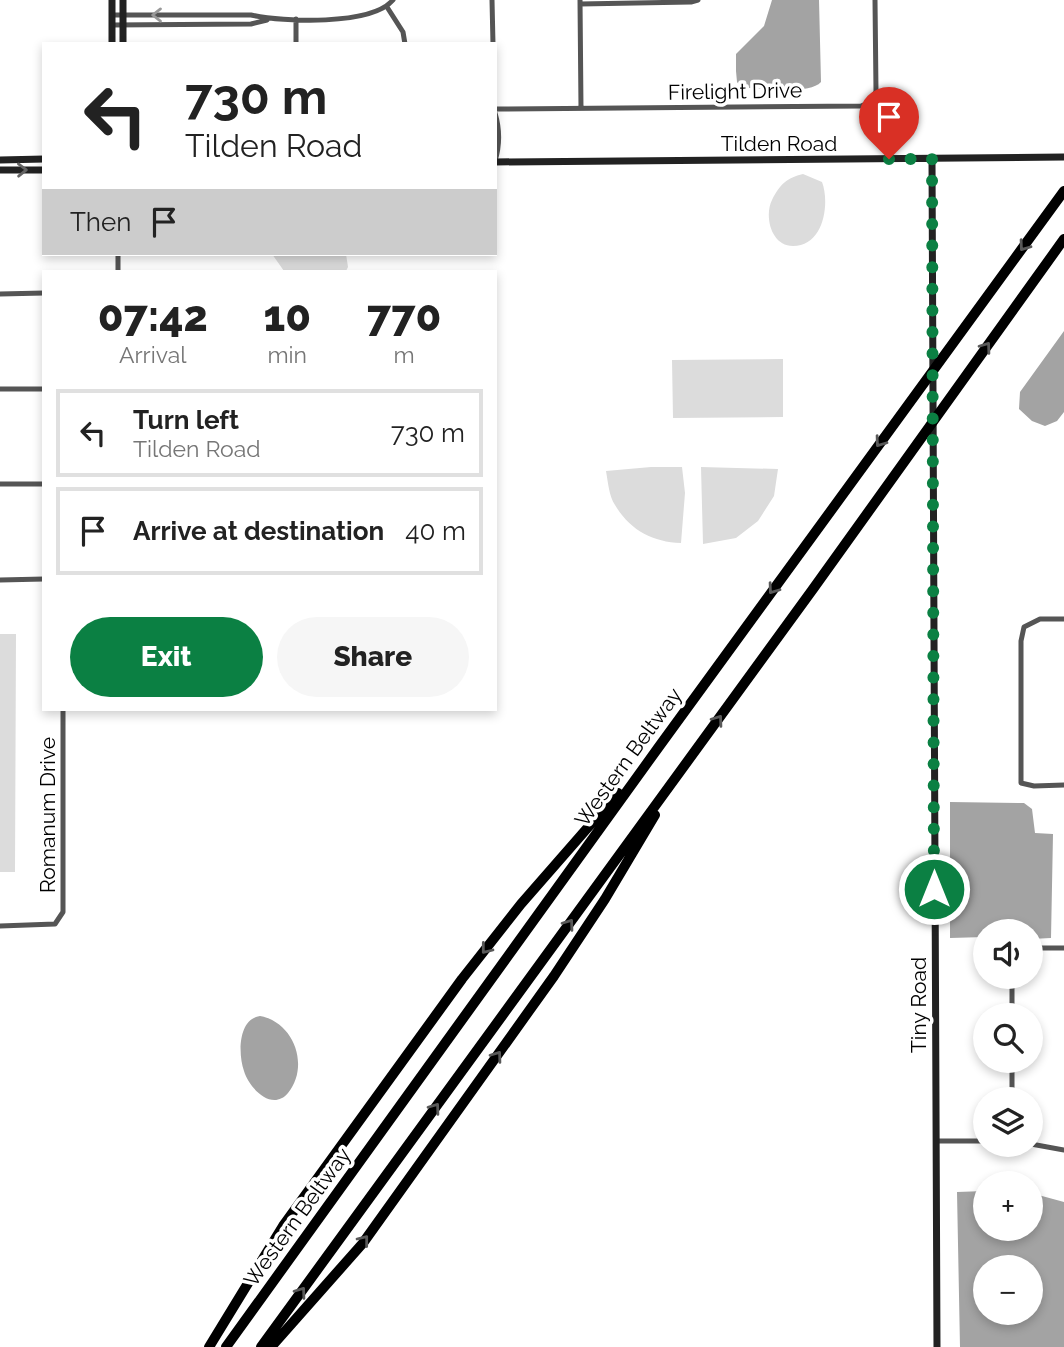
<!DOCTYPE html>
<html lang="en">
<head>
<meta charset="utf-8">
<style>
  :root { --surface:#fff; --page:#f6f6f6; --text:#222; --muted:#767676; --line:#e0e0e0; --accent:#0b8043 }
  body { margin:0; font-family:Raleway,sans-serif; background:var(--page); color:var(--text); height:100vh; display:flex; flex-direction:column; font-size:26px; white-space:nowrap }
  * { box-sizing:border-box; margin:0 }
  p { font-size:23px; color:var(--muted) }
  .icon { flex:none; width:38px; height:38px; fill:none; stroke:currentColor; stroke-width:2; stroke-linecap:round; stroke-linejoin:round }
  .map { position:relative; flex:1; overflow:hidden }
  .details { position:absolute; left:42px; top:270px; width:455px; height:441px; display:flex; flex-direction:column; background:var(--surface); border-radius:0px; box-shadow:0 4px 10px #0003 }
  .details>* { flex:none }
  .banner { position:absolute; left:42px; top:42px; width:455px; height:214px; border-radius:0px; box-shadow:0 4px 10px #0003; background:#fff; color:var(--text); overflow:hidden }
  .tools { position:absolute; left:973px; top:919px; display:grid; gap:14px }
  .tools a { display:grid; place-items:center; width:70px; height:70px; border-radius:50%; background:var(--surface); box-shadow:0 4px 10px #0003; font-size:35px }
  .pin { position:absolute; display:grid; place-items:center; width:60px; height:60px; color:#fff; margin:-72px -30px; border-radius:50% 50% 50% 0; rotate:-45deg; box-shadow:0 0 7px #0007 }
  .pin .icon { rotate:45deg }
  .me { position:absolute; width:77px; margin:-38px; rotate:0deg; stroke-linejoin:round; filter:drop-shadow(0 0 5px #0008) }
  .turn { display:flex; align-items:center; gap:24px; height:147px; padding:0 28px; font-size:32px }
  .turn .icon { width:91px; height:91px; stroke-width:2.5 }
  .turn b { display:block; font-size:49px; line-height:60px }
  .then { display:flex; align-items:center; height:66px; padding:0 28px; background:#0003; gap:14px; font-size:26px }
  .eta { display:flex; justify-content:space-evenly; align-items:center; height:119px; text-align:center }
  .eta b { font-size:42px; font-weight:800; line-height:49px }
  .action { display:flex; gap:14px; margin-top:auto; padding:14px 28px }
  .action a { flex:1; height:80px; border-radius:42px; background:var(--accent); color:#fff; font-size:28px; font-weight:800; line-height:80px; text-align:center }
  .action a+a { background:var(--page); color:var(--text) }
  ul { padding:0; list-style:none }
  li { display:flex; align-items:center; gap:21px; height:88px; margin:0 14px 10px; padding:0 14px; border:4px solid var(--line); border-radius:0px }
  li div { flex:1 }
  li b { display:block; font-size:26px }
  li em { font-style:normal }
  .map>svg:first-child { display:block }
</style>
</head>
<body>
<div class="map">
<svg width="1064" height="1347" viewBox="0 0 1064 1347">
  <rect width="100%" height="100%" fill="#fff"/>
  <path fill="#dcdcdc" d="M803 174 822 182C830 203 824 246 793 246 771 246 764 216 772 200 780 184 787 178 803 174Z
    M272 254H346L348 267 346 271H284Z
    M783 359V417L673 418 672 360Z
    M651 467H682L685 493 681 543C652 542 630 530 615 505 609 496 608 482 606 471Z
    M701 467 778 469 774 496 758 521 736 538 703 544Z
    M0 634H16L15 872H0Z"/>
  <path fill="#a3a3a3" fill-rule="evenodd" d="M772 0H819L821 82C809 95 766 88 749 88L741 87 737 82 736 71V54L764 26Z
    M1064 331V412L1057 421 1045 426 1032 421 1019 409 1020 392Z
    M950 802 1024 803 1032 809 1035 833 1053 834 1051 938 1031 939V931H985V937L950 938Z
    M260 1016C294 1022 310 1066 288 1093 272 1112 249 1088 244 1071 238 1054 238 1019 260 1016Z
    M985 1191V1228H1031V1193L1064 1202V1347H960L957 1192ZM985 1267H1031V1312H985Z"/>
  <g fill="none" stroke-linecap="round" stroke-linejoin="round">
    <path stroke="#555" stroke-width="5" d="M492 0 493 44
      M580 0 581 108
      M580 4 691 2 698 0
      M387 7 403 32 405 44
      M112 15H251C283 22 371 26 393 0
      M296 19V44
      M112 25 251 24 267 20
      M495 109 861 106C870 103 873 100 876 91L875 0
      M495 113C500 130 500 145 495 161
      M118 271V254
      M0 294 44 293
      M0 389H44
      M0 484H44
      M0 580 44 579
      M1064 619H1040L1024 627 1021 641V783L1034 786 1064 785
      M0 926 55 924 63 912V709
      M1031 948H1064
      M1012 1015V976
      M1012 1099V1060
      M936 1141H985
      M1031 1144 1064 1150"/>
    <path stroke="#222" stroke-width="7" d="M112 0V44
      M123 0V44
      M932 159 937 1347
      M0 160 44 159
      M495 162 1064 157
      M0 170H44"/>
    <path stroke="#000" stroke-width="10" d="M209 1347 283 1226 462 979 521 904 618 793
      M226 1347 658 748 1064 191
      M261 1347 813 589 1064 239
      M271 1347 363 1243 554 976 605 899 655 815"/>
  </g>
  <defs><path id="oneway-chevron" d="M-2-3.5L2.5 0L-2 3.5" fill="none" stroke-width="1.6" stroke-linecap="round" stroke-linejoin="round" transform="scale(1.75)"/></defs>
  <use stroke="#999" href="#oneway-chevron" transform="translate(157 15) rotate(180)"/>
  <use stroke="#646464" href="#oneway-chevron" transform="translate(22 170) rotate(-1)"/>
  <g stroke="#595959">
    <use href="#oneway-chevron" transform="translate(1024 246) rotate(126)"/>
    <use href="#oneway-chevron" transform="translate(986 347) rotate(-54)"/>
    <use href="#oneway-chevron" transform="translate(880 442) rotate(126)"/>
    <use href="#oneway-chevron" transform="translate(773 589) rotate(126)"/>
    <use href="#oneway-chevron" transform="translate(718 720) rotate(-54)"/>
    <use href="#oneway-chevron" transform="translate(569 924) rotate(-54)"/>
    <use href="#oneway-chevron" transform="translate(486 949) rotate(128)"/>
    <use href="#oneway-chevron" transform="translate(497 1056) rotate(-54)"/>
    <use href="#oneway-chevron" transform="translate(435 1108) rotate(-54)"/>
    <use href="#oneway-chevron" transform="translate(364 1240) rotate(-52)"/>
    <use href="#oneway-chevron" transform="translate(301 1292) rotate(-54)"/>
  </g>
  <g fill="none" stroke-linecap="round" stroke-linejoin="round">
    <path stroke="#0b8043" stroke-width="12" stroke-dasharray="0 21.6" d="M889 159H932L934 889"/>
  </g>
  <g text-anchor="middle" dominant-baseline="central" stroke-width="7" stroke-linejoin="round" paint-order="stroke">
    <g font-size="21" fill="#000" stroke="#fff">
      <text transform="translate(735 91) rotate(-1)">Firelight Drive</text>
      <text x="779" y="143">Tilden Road</text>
      <text transform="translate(628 757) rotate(-54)">Western Beltway</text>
      <text transform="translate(47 815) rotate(-90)">Romanum Drive</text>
      <text transform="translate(918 1005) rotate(-90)">Tiny Road</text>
      <text transform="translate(297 1217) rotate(-54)">Western Beltway</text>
    </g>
  </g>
</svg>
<div class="tools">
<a><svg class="icon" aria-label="sound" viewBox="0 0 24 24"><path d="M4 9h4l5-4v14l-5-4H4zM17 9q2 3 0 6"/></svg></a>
<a><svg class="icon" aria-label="search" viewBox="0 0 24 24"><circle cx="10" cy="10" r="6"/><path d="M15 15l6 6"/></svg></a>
<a><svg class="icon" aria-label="layers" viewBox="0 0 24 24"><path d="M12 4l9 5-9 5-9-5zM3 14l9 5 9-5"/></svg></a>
<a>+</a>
<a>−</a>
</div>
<div class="pin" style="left:889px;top:159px;background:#d93025"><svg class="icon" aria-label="arrive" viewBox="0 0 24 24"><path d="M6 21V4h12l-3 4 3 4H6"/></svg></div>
<svg class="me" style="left:934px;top:889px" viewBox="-20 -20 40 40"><circle r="17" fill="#0b8043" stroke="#fff" stroke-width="3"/><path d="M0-11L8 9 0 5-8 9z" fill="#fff"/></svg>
<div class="banner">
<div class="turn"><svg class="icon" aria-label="left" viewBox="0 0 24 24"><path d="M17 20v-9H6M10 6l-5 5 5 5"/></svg><div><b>730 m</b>Tilden Road</div></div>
<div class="then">Then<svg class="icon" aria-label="arrive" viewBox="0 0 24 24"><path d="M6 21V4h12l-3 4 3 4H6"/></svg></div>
</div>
<section class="details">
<div class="eta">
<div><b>07:42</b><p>Arrival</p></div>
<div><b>10</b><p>min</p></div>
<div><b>770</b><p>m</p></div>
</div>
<ul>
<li><svg class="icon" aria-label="left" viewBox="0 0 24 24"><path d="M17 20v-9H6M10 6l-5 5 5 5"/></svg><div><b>Turn left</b><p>Tilden Road</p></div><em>730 m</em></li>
<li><svg class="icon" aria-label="arrive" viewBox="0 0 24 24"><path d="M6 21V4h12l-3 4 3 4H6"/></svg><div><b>Arrive at destination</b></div><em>40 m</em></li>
</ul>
<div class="action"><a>Exit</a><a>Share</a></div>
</section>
</div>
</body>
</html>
